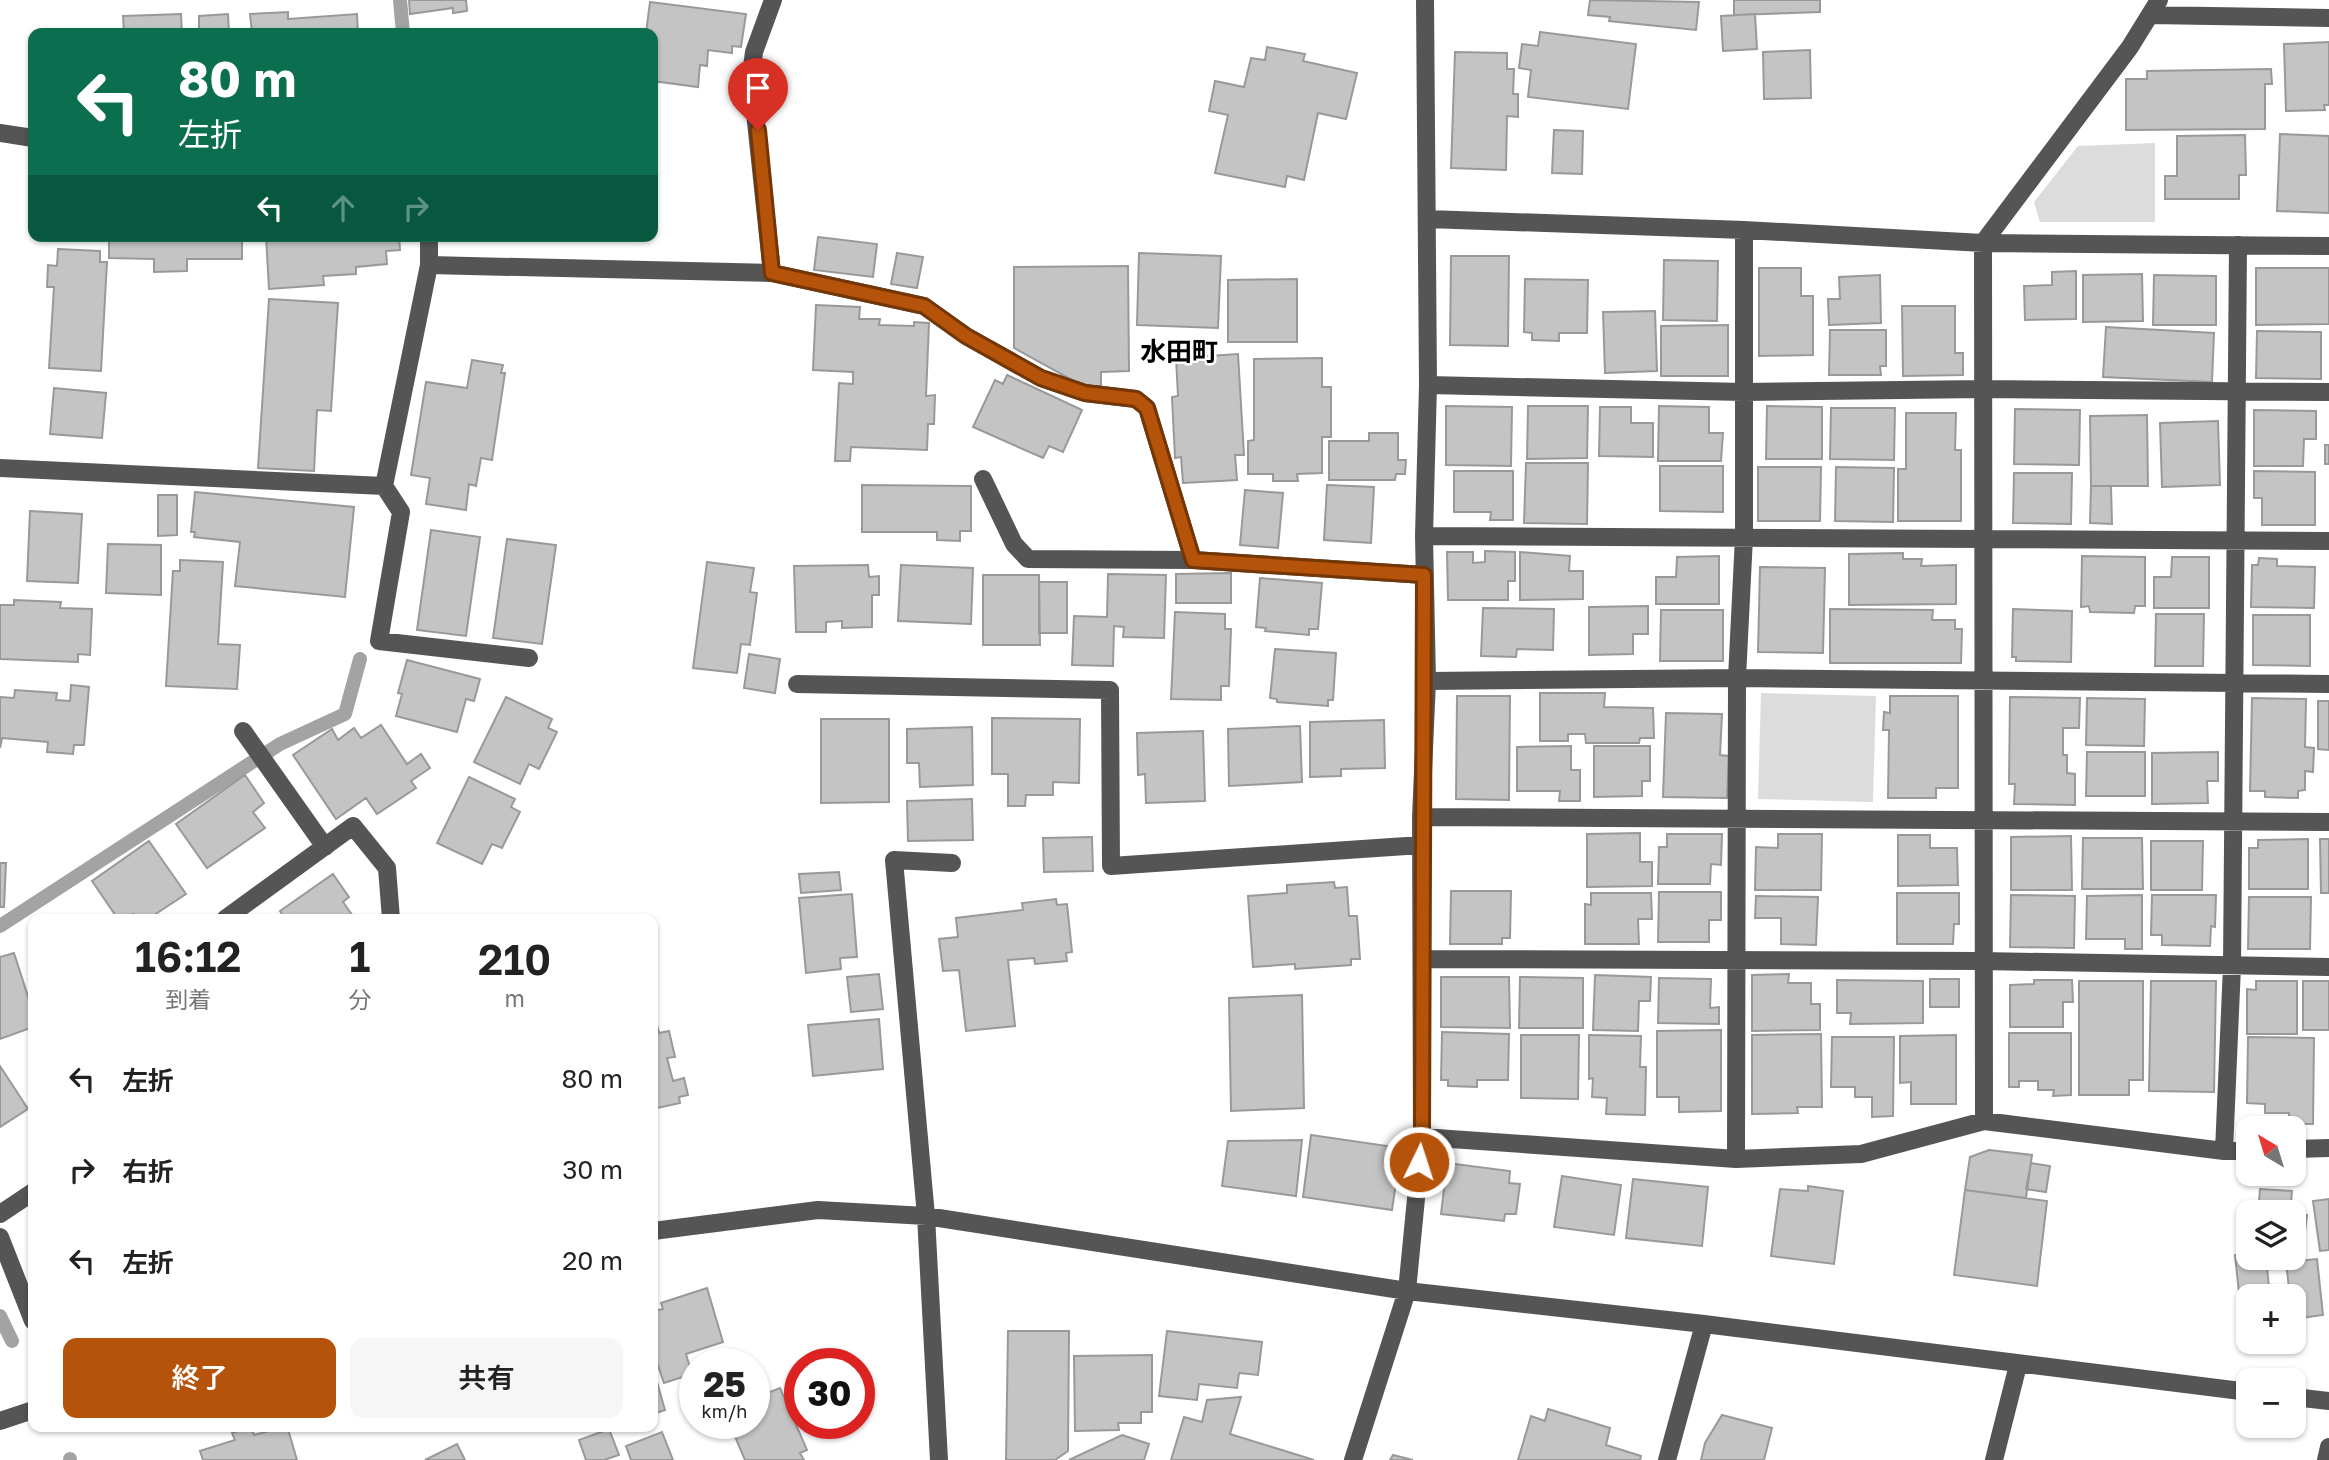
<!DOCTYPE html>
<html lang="ja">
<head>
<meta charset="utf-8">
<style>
  :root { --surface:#fff; --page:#f6f6f6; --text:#222; --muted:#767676; --accent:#b45309 }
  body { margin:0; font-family:"Golos Text","Noto Sans JP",sans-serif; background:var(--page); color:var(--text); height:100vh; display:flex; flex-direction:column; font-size:26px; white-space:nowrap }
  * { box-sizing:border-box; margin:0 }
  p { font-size:23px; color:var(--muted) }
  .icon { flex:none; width:38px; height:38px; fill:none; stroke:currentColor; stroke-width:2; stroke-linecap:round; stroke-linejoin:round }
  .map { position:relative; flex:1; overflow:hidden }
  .panel { position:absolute; left:28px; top:914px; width:630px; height:518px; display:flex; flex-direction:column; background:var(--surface); border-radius:14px; box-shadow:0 2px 5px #0004 }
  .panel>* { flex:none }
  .guide { position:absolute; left:28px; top:28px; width:630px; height:214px; border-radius:14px; box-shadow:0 2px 5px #0004; background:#0b6e4f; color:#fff; overflow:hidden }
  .needle { width:46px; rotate:322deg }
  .buttons { position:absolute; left:2236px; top:1116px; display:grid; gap:14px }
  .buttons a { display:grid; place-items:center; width:70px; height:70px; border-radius:14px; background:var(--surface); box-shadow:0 2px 5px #0004; font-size:35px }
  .speed { position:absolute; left:679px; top:1348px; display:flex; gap:14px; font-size:35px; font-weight:700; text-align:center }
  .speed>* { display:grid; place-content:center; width:91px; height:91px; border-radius:50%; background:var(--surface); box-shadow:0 2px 5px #0004; line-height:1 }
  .speed small { font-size:18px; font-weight:400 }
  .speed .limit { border:10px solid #d22; background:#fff; color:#111 }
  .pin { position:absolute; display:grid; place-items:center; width:60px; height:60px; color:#fff; margin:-72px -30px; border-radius:50% 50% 50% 0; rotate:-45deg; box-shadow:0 0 7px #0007 }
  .pin .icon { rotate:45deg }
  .me { position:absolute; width:77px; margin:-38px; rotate:4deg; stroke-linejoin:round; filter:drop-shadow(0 0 5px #0008) }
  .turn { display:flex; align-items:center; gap:24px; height:147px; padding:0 35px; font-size:32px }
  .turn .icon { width:91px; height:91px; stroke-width:2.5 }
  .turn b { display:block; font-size:49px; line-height:60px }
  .lanes { display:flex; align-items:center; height:66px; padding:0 35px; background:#0003; justify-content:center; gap:35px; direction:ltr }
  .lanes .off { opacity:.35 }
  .eta { display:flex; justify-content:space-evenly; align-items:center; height:119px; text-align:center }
  .eta b { font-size:42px; font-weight:600; line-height:49px }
  .button { display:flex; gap:14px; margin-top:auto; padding:14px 35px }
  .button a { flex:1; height:80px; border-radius:14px; background:var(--accent); color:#fff; font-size:28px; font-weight:600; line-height:80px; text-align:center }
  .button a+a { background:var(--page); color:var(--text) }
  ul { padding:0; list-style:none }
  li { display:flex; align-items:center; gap:21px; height:91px; padding:0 35px }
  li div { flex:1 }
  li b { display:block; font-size:26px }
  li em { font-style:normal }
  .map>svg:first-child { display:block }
</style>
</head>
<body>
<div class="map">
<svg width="2329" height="1460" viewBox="0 0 2329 1460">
  <rect width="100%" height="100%" fill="#fff"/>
  <path fill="#dcdcdc" d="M2155 143V222H2040L2034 202 2078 146Z
    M1761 693 1876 696 1873 802 1758 799Z"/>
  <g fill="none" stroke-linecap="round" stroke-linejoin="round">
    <path stroke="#a3a3a3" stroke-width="14" d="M400 0 403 33
      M0 926 280 744 345 714 360 659
      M0 1316 12 1341
      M70 1459V1460"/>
  </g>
  <path fill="#c4c4c4" stroke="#999" stroke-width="2" d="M409 0H466L467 11 453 13V8L410 14Z
    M1590 0 1699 2 1696 30 1609 21 1610 17 1588 15Z
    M1734 0H1820V12L1734 15Z
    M650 2 746 14 741 47 732 46V53L708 50 707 66 700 65 698 87 653 81V33H646Z
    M288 12V19L357 14 358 33H252L250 14Z
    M181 14 182 33H124L123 16Z
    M228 14 229 33H199V16Z
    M1755 14 1757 49 1723 51 1721 16Z
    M1540 32 1636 44 1628 109 1528 97 1531 70 1519 68 1522 44 1538 46Z
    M2329 42V105H2324L2325 110 2286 111 2284 44Z
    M1267 47 1305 54 1303 61 1357 73 1346 119 1318 113 1304 180 1287 176 1285 187 1215 173 1228 115 1209 111 1215 81 1244 87 1251 58 1265 60Z
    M1810 50 1811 98 1764 99 1763 52Z
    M1455 52 1507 53V69H1514L1513 94H1518V117L1507 116 1506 170 1451 168Z
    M2271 69 2272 84H2265V129L2126 130V79H2147V71Z
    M1554 130 1583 131 1582 174 1552 173Z
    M2280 134 2329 136V213L2277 211Z
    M2245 135 2246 175H2239V199H2165V176H2177V136Z
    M109 236H242V259H187V271L154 272V259L109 258Z
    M266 236H399L400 250 386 251 387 264 356 267V274L323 276 324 285 269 289Z
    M818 237 877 244 873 277 814 270Z
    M58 249 100 251V262H107L101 371 49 368 54 287H47L48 265 57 266Z
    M897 253 923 257 917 288 891 284Z
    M1139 253 1221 256 1218 328 1137 325Z
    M1451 256H1509L1508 346 1450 345Z
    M1664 260 1718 261 1717 321 1663 320Z
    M1128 266 1129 371 1101 372V386H1083L1014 348V267Z
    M1759 268H1801V296H1813V355L1759 356Z
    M2256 268H2329V324L2256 325Z
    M2076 271V319L2025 320 2024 286 2052 285V272Z
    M2142 274 2143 321 2083 322V275Z
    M1880 275 1881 323 1829 325 1828 299H1840L1839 277Z
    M2154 275 2216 276V325H2153Z
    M1297 279V342H1228V280Z
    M1525 279 1588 280 1587 333H1559V341L1532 340V333L1524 332Z
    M269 299 338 303 331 411 317 410 314 471 258 468Z
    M816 305 860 307 859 319H880L879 325 914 326V322L929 323 926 396 935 395 934 424H928L927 450 851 447 850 461H835L839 383 853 384V372L813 370Z
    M1902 306H1955V353H1963V375L1903 376Z
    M1655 311 1657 371 1605 373 1603 312Z
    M1728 325V376H1661V326Z
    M2106 327 2214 333 2212 382 2103 377Z
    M1830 330H1886V366H1880L1881 375H1829Z
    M2257 331 2321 332V379L2256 378Z
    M1238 354 1244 455H1235L1237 480 1183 483 1181 457 1175 458 1172 397 1178 396 1176 358Z
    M1322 358V387H1331V437H1322V473L1297 474 1298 481H1273V474H1248V441L1254 440V359Z
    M472 360 503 365 501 373H505L492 460 481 458 476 486 469 484 466 510 426 504 430 478 411 475 426 382 467 388Z
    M1007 375 1082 410 1063 452 1049 446 1043 458 973 427 995 380 1003 384Z
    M54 388 106 393 102 438 50 434Z
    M1446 406 1512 407 1511 466 1446 465Z
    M1528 406H1588L1587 458 1527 459Z
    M1659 406 1709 407V433H1723L1721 461H1658Z
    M1767 406 1822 407V459H1766Z
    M1600 407H1631V423H1653V457L1599 456Z
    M1831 408H1895L1894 460 1830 459Z
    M2015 409 2080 410 2079 465 2014 464Z
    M2254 410 2316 411V439H2304L2303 466H2254Z
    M1906 413H1956L1955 450H1961V521H1898V469H1906Z
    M2147 415 2148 486H2091L2090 416Z
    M2218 421 2220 485 2162 487 2160 423Z
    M1369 433H1398V460H1406L1405 474H1396L1395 480H1329V441H1369Z
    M2325 445H2329V464H2325Z
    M1526 463H1588L1587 524 1524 523Z
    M1660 466H1723V512L1660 511Z
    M1758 467H1821L1820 521H1758Z
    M1836 467 1894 468 1893 522 1835 521Z
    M1454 471H1513V520H1490L1491 512H1454Z
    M2254 471 2315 472V525H2262V498H2254Z
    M2014 473H2072L2071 524 2013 523Z
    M862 485 971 486V531H960V541L937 540V532H862Z
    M1327 485 1374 487 1371 543 1324 540Z
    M2091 486H2111L2112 524 2090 523Z
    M1245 490 1283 493 1278 548 1240 545Z
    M195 492 354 507 345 597 235 586 240 542 194 537 195 532H191Z
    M158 495H177V535L158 536Z
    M30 511 82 514 78 583 27 581Z
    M431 530 480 537 466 636 417 630Z
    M507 539 556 545 542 644 493 638Z
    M108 544 161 545V595L106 593Z
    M1485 551 1515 552V581H1508V600H1448L1447 552H1473V563L1485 562Z
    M1520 552 1570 556 1569 571H1583V599L1520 600Z
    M1903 553V559H1922L1921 566 1956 565V604L1849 605V554Z
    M1719 556V604H1656V577H1676L1677 557Z
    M2082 556 2145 557V606H2135L2134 613 2090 612 2089 606 2081 607Z
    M2172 557H2209V608H2154V577H2171Z
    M2259 558 2277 559V566L2315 567 2314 608 2251 607 2252 565H2258Z
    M180 560 223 562 218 644 240 645 237 689 166 686 173 571H180Z
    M707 562 754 568 750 592 757 593 750 645 741 644 737 673 693 668Z
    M868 565 869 577 879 576V595H872V627L842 628V621L826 622V632H796L794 566Z
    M901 565 973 568 971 624 898 621Z
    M1760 567 1825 568 1823 653 1758 652Z
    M1231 573V603H1176V574Z
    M1108 574 1166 575 1164 638 1123 637 1124 627 1114 626 1113 666 1072 665 1074 616 1107 617Z
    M983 575H1039L1040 645H983Z
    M1260 578 1322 583 1318 629H1309V635L1265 631 1266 628 1256 627Z
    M1039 582H1067V633H1039Z
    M14 600 61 602 60 608 92 609 90 655 78 654V662L0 659V605H14Z
    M1648 606V634H1633V654L1589 655V607Z
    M1483 608 1554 609 1553 650 1517 649 1516 657 1481 656Z
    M1830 609 1933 610 1932 620H1955V629H1962L1961 663H1830Z
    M2013 609 2072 611 2071 662 2016 661V657H2012Z
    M1661 610H1723V661H1660Z
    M1175 612 1225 614V629H1231L1229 686H1221V700L1171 699Z
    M2156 614H2204L2203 666H2155Z
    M2253 615H2310V666L2253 665Z
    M1275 649 1336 653 1333 700H1328V706L1277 702V699L1270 698Z
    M749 654 780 659 775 693 744 688Z
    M407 660 480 679 474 701 466 699 457 732 396 716 402 694 398 693Z
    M71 685 89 687 84 745H74L73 754 47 752 48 742 2 738 0 748V697L14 698 15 690 57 693 56 700 70 701Z
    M1540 693H1605L1604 707 1653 708 1654 738H1640L1639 743H1586L1585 734H1568V741H1540Z
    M1457 696H1510L1509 800 1456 799Z
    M1890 696H1958V788H1936V798H1888L1889 730H1883L1884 712 1890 713Z
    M506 697 552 719 548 728 557 732 539 769 529 764 520 784 474 762Z
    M2010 697 2080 698 2079 728H2063V755H2067V773L2075 774V805L2014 804 2015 784H2009Z
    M2087 698 2145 699 2144 746 2086 745Z
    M2252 698 2306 699 2305 747 2314 748 2313 772 2305 771V790L2298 791V798L2265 797V791H2250Z
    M2318 701H2329V750L2318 749Z
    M1666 713 1722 714 1720 755 1729 756 1727 798 1663 797Z
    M992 718 1080 719 1079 783 1053 782V795H1026L1025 806H1008V774H992Z
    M821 719H889V802L821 803Z
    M1384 720 1385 768 1341 769V776L1310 777V722Z
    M381 725 407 764 421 754 430 768 411 781 416 788 377 814 366 798 336 819 293 755 332 729 338 740 354 728 361 738Z
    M1300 726 1302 782 1229 786 1228 729Z
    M972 727 973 785 920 787 919 763H907V729Z
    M1203 731 1205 801 1146 803 1145 774 1138 775 1137 733Z
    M1571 746V770H1580V801H1559L1560 791H1517V747Z
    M1594 746H1650V781H1642V796L1594 797Z
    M2087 752H2145V796H2086Z
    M2218 752V781H2207L2208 803 2152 804V753Z
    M245 775 264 803 253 812 265 828 207 868 176 824Z
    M469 777 515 799 511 807 520 812 502 848 492 844 482 864 437 843Z
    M972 799 973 840 908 841 907 801Z
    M1640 833V862H1652V886L1587 887V834Z
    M1667 834H1722L1721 865 1711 864 1710 884H1658L1659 847H1667Z
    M1778 834H1822L1821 890H1755L1756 847 1778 848Z
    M1898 835H1930V848H1957L1958 885 1898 886Z
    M2071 836 2072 890H2011V837Z
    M1092 837 1093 871 1044 872 1043 838Z
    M2083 838H2142L2143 889H2082Z
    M2308 839V889H2249V848H2258V840Z
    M2320 839H2329V893H2321Z
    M149 841 186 894 148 919H136L133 914 126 919H118L92 881Z
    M2151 841H2203L2202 890H2151Z
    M0 863H6L4 907H0Z
    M839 872 841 890 801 893 799 874Z
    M333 874 349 897 343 902 355 919H285L280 911Z
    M1334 882 1335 888 1347 887 1349 916H1357L1360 959H1351V965L1295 969V964L1253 967 1248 896 1287 893V885Z
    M1451 891H1511L1510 938H1502V944H1450Z
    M1659 892H1721V920H1709V942H1658Z
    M1591 893H1651L1652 919H1638L1639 944H1585V904L1591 905Z
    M1897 893H1959V924H1954L1953 944H1897Z
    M852 894 857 957 840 958 841 969 806 973 799 898Z
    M2011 895 2075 896 2074 948 2010 947Z
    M2142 895V949H2125V939H2086L2087 896Z
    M2152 895H2216L2215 927 2211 926 2210 946 2162 945V935H2151Z
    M1756 896 1818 897 1816 945 1781 944V918H1755Z
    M2249 897H2311L2310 949H2248Z
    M1056 899 1057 905 1067 904 1072 952 1066 953 1067 961 1035 964 1034 958 1008 960 1015 1026 966 1031 959 970 943 971 939 939 958 937 956 918 1023 910 1022 903Z
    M14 953 33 1012V1027L0 1039V957Z
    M879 974 883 1009 851 1012 847 977Z
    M1789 974 1788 983H1811V1004H1820V1030L1752 1031V975Z
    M1595 975 1651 977 1650 1001H1639L1638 1031 1593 1030Z
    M1441 977H1509L1510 1028 1441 1027Z
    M1520 977 1583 978V1028H1519Z
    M1659 978 1711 979 1710 1008 1719 1007V1024L1658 1023Z
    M1930 979H1959V1007H1930Z
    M1837 980 1923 981V1023L1850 1024 1851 1013H1837Z
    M2034 980H2072L2073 1002H2063V1027H2010V985L2034 984Z
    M2079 981H2143V1080H2129V1095H2079Z
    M2151 981H2216L2214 1092 2149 1091Z
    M2256 981H2297V1034H2247V989L2256 990Z
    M2303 981H2329V1030H2303Z
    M1302 995 1304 1108 1231 1111 1229 998Z
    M653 1007 659 1033 669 1031 675 1057 667 1058 673 1081 684 1078 688 1095 679 1097 680 1103 653 1109Z
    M879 1019 883 1069 813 1076 808 1025Z
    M1721 1030V1111L1679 1112V1097H1657V1031Z
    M1442 1032 1509 1034 1508 1080H1477V1087L1448 1086V1080H1441Z
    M2009 1033H2071V1095L2053 1096 2054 1090H2038V1081H2019V1087H2009Z
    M1821 1034 1822 1107H1797L1798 1113 1752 1114V1035Z
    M1521 1035H1579L1578 1099 1521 1098Z
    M1589 1035 1641 1036 1640 1067H1646L1645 1115 1606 1114 1607 1098 1592 1097 1593 1078 1589 1079Z
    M1956 1035V1104H1911V1082L1900 1083V1036Z
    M1832 1037H1894L1893 1116 1872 1117V1097H1855V1087H1831Z
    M2248 1037 2314 1038 2313 1124H2289V1113H2265V1104L2247 1103Z
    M0 1066 28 1109 0 1127Z
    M1311 1135 1401 1148 1392 1210 1303 1197Z
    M1302 1140 1296 1196 1222 1186 1228 1141Z
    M1989 1150 2032 1155 2026 1198 1965 1190 1970 1157Z
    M1447 1163 1510 1171 1509 1183 1520 1184 1516 1214H1505L1504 1221 1441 1214Z
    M2031 1163 2050 1166 2046 1192 2026 1189Z
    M1562 1176 1621 1185 1614 1235 1554 1227Z
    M1633 1179 1708 1187 1702 1246 1626 1238Z
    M1808 1186 1843 1191 1834 1264 1771 1256 1780 1189 1808 1191Z
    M2260 1189 2292 1191 2290 1213H2258Z
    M1965 1190 2047 1201 2037 1286 1954 1275Z
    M2329 1199V1250L2320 1251 2313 1201Z
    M2294 1214 2307 1215 2305 1232 2294 1231Z
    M2249 1253V1258H2266L2270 1297H2249V1311L2241 1312 2235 1255Z
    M2317 1259 2323 1315 2294 1319V1297H2290L2286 1262Z
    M707 1288 723 1342 686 1354 692 1374 664 1383 653 1351V1311L663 1309 661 1303Z
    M1008 1331H1069L1068 1451 1055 1460H1006Z
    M1167 1331 1262 1342 1258 1375 1239 1373 1237 1388 1199 1384 1197 1400 1159 1396Z
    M1152 1355V1412H1141V1423H1118L1119 1430 1075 1431 1074 1356Z
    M653 1368 665 1410 653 1414Z
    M780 1388 807 1450 800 1453 804 1460H745L731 1427 725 1430 722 1423H754V1396L755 1398Z
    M1241 1397 1230 1434 1314 1460H1171L1184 1417 1202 1422 1207 1400Z
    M1548 1409 1610 1428 1606 1445 1641 1456 1640 1460H1518L1531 1416 1545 1421Z
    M1722 1415 1772 1428 1764 1460H1701L1705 1443Z
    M287 1426 297 1460H203L200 1451 235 1440 232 1433 251 1427 254 1435Z
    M609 1429 619 1455 604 1460H586L579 1440Z
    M662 1432 673 1460H631L626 1446Z
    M1122 1435 1149 1444 1144 1460H1069Z
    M457 1444 465 1460H425Z
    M1393 1455 1413 1460H1390Z"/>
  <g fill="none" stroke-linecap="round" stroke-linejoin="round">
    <path stroke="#555" stroke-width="18" d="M2150 15 2329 18
      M0 133 33 138
      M1428 219 1744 230 1983 243 2329 246
      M429 265V236
      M772 273 751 75 754 52 773 0
      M1428 385 1744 392 1983 389 2329 392
      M0 468 384 486 429 265 772 273 924 306 966 336 1041 378 1085 393 1136 399 1147 408 1193 560
      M983 479 1014 544 1028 559 1193 560 1424 575
      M384 486 401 512 379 641 529 658
      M1424 536 2329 541
      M1427 681 1737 678 2329 684
      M797 684 1110 690 1111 866 1421 845
      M243 731 325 847
      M1421 817 2329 822
      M225 919 353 826 387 868 391 919
      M1422 959 1982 961 2329 967
      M1984 1121 1983 243 2130 47 2159 0
      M1422 1137 1736 1159 1861 1154 1984 1121 2224 1151H2249
      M2294 1149 2329 1148
      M2224 1151 2232 966 2238 245
      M1736 1159 1737 678 1744 537V230
      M0 1214 33 1192
      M653 1231 818 1210 926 1216 1407 1291 1704 1324 2249 1392
      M0 1237 33 1321
      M2294 1397 2329 1401
      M0 1421 33 1410
      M939 1460 926 1216 894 860 952 863
      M1353 1460 1407 1291 1422 1137 1421 817 1427 681 1424 536 1428 385 1425 0
      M1667 1460 1704 1324
      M1994 1460 2018 1365
      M2326 1460 2329 1447"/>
  </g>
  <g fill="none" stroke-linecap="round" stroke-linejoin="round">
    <defs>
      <path id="route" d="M758 130 772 273 924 306 966 336 1041 378 1085 393 1136 399 1147 408 1193 560 1424 575 1422 1137 1419 1162"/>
    </defs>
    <use href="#route" stroke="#753606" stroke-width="18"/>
    <use href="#route" stroke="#b45309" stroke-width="12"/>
  </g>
  <g text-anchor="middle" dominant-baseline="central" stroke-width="5" stroke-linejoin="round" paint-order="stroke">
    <g font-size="26" font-weight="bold" fill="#000" stroke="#fff">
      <text x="1179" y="351">水田町</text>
    </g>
  </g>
</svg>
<div class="buttons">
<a><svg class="needle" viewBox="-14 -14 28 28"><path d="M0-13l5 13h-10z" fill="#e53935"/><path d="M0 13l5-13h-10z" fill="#767676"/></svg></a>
<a><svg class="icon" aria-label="layers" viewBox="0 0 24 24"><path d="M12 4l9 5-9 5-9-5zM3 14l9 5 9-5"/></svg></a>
<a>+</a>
<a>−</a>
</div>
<div class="speed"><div>25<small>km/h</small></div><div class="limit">30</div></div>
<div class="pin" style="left:758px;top:130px;background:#d93025"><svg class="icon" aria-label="arrive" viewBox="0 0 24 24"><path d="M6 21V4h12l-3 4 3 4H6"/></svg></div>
<svg class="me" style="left:1419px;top:1162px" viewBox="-20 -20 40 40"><circle r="17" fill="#b45309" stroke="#fff" stroke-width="3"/><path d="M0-11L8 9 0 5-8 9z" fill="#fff"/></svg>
<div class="guide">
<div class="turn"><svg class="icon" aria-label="left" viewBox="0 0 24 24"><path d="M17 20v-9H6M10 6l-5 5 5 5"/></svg><div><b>80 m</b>左折</div></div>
<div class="lanes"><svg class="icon" aria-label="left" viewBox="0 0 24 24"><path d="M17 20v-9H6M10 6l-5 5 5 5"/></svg><svg class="icon off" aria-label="ahead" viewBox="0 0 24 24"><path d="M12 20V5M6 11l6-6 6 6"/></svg><svg class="icon off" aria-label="right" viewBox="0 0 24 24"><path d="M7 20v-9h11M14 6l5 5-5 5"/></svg></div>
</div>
<section class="panel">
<div class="eta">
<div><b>16:12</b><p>到着</p></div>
<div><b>1</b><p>分</p></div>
<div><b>210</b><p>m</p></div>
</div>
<ul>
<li><svg class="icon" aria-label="left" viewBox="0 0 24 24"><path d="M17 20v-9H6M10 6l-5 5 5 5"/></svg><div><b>左折</b></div><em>80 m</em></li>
<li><svg class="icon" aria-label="right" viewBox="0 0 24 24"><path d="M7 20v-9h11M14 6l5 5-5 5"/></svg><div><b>右折</b></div><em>30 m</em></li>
<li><svg class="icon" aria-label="left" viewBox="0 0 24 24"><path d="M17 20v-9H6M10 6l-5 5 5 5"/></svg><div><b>左折</b></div><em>20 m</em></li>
</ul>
<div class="button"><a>終了</a><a>共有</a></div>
</section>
</div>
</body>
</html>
